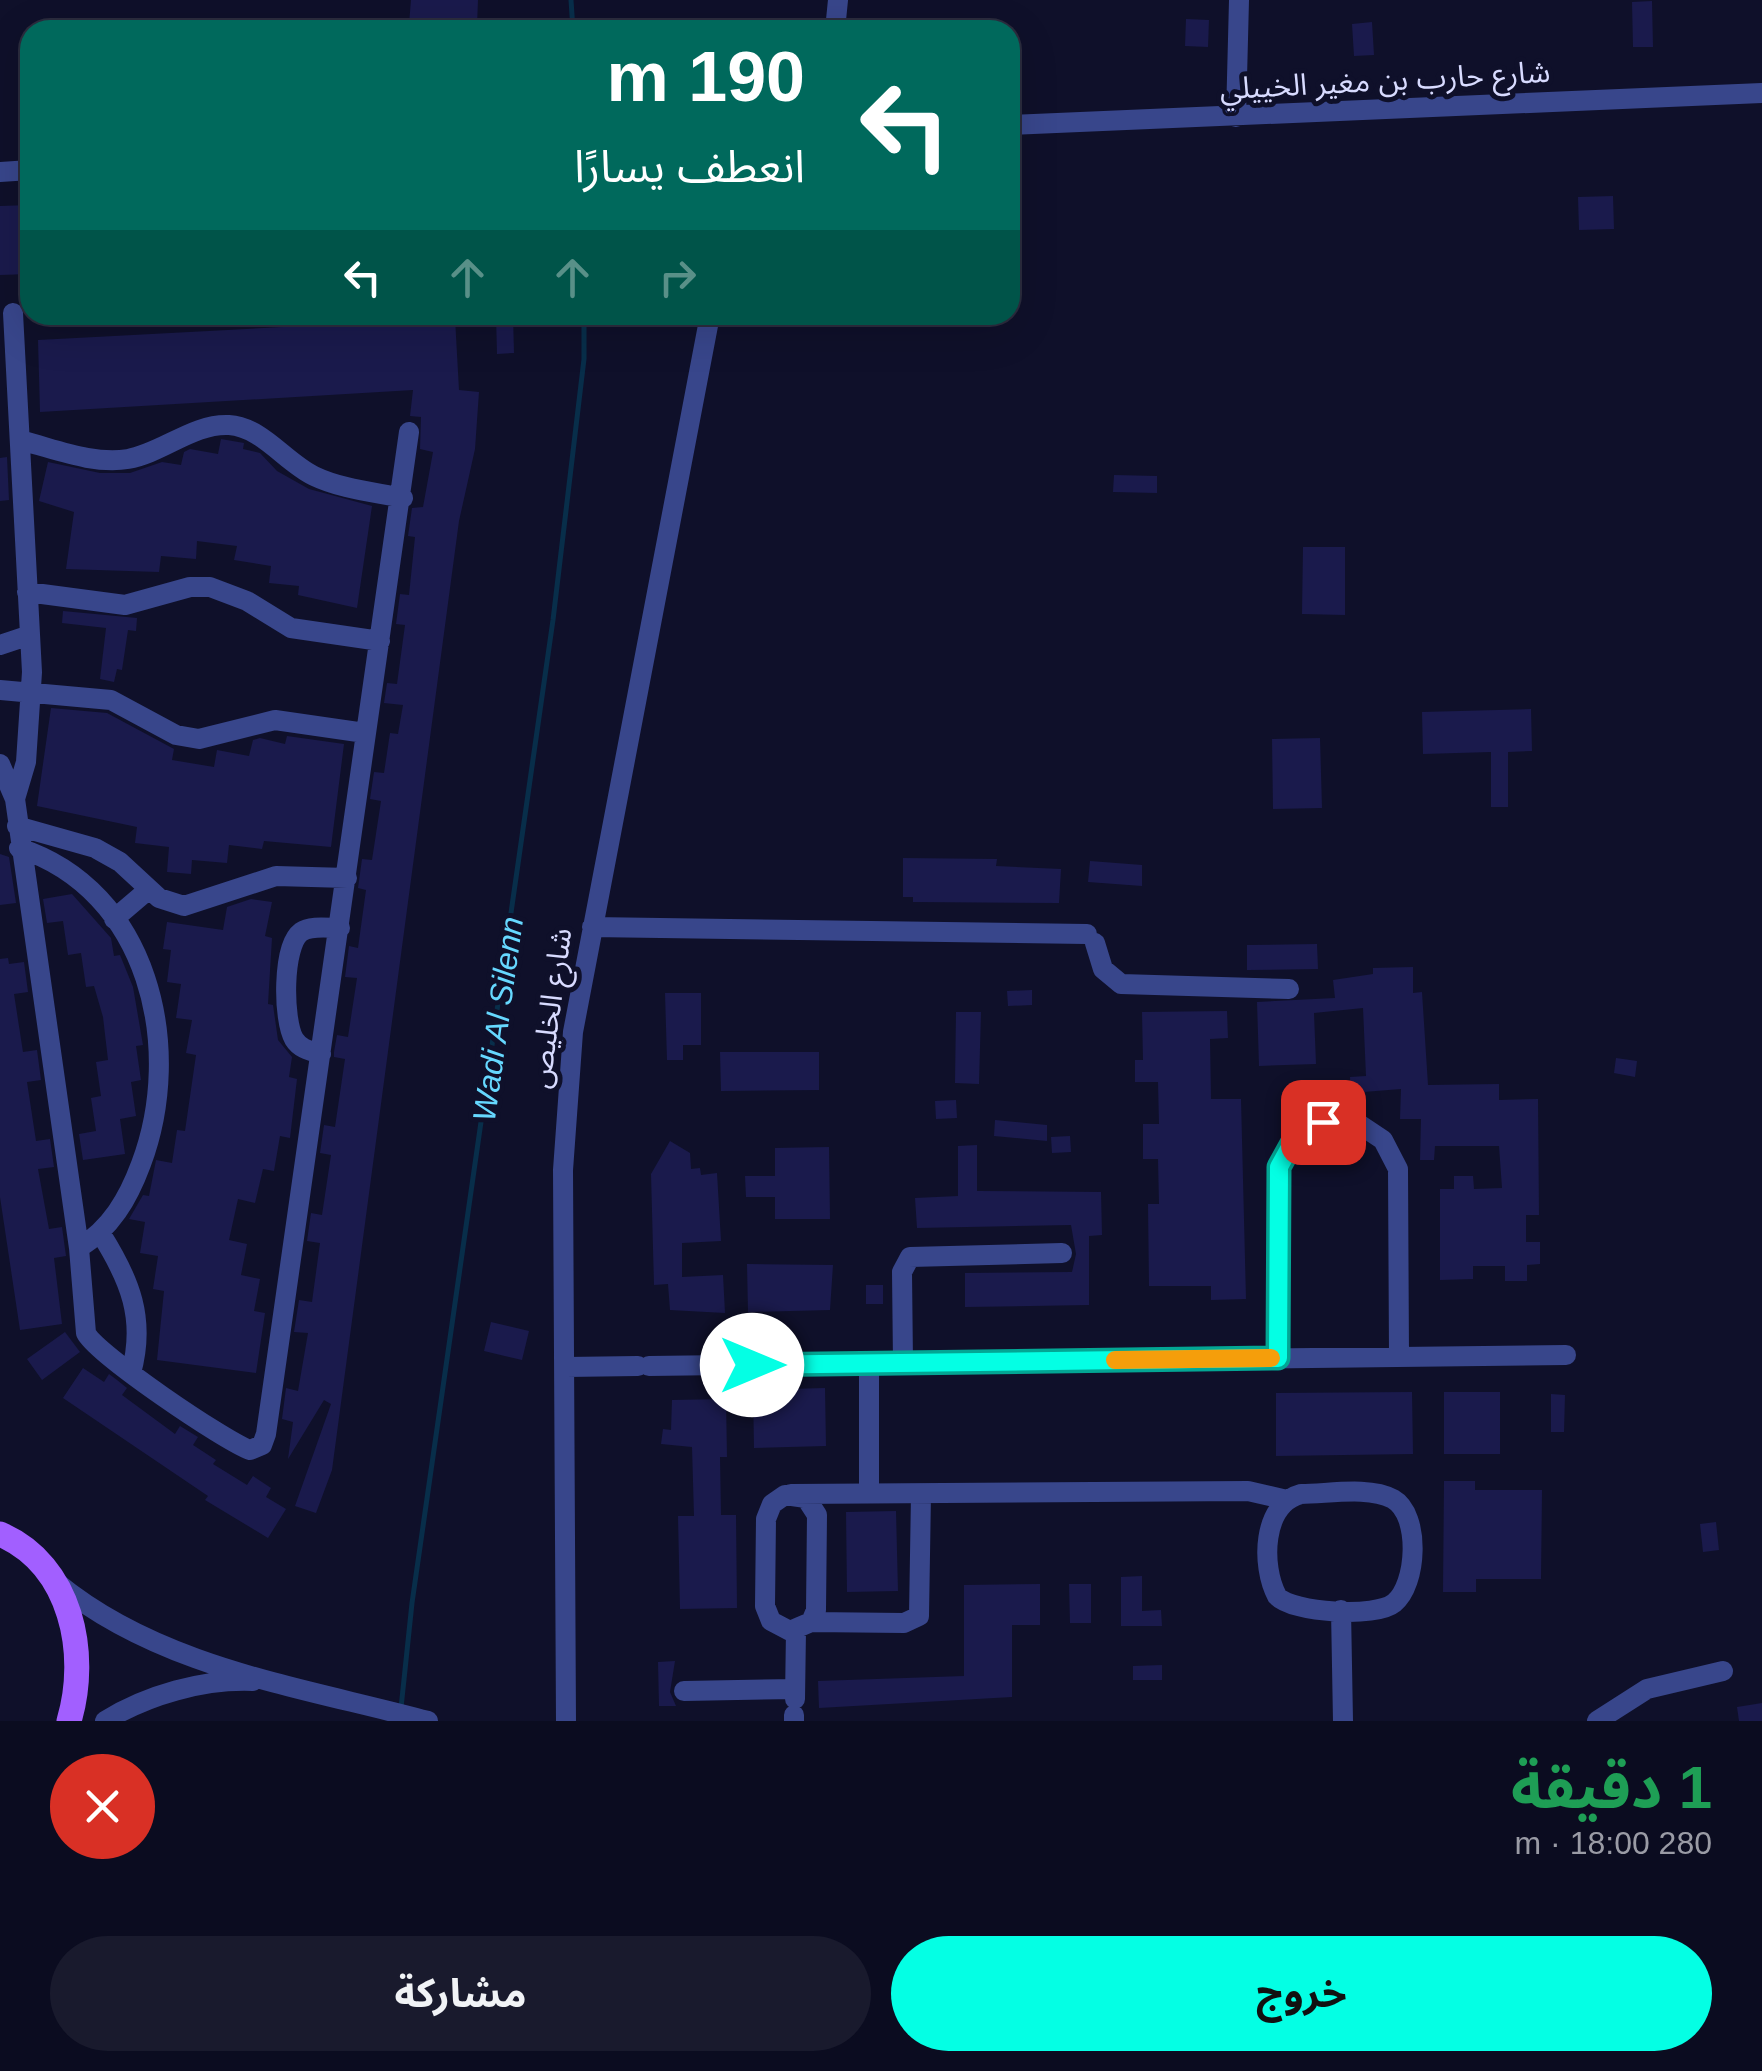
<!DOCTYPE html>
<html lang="ar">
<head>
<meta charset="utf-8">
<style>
  :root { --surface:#0b0c20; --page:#191a2d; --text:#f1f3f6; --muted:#9a9ba5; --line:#2b2c3e; --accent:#04ffe4 }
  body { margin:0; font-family:Arial,"Noto Sans Arabic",sans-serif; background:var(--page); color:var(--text); direction:rtl; height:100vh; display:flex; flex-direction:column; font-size:38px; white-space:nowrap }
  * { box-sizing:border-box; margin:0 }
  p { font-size:32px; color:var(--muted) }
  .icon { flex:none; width:55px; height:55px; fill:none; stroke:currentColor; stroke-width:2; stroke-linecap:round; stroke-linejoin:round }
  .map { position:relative; height:1721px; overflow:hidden; direction:ltr }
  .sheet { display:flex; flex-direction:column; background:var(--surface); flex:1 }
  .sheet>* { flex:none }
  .guide { position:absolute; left:20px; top:20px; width:1000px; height:305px; border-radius:30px; box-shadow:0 10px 40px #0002,0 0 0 2px var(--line); direction:rtl; background:#00695c; color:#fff; overflow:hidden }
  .pin { position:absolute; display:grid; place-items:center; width:85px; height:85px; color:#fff; margin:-42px; border-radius:20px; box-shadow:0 5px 15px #0006 }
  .me { position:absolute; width:110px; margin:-55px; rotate:90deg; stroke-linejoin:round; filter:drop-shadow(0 0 8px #0008) }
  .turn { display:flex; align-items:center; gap:35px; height:210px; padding:0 50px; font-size:45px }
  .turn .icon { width:130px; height:130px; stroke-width:2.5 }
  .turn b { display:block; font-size:70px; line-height:85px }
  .lanes { display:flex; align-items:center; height:95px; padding:0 50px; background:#0003; justify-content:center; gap:50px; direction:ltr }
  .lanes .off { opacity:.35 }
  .round { display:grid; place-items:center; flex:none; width:105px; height:105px; border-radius:52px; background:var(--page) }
  .head { display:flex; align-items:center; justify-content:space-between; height:170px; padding:0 50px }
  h1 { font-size:60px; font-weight:700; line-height:75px; color:#1e9e55 }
  .primary-button { display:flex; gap:20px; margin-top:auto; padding:20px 50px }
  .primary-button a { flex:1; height:115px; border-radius:60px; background:var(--accent); color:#111; font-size:40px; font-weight:700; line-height:115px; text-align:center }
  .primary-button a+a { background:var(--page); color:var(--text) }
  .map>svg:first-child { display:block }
</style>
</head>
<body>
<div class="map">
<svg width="1762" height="1721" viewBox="0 0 1762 1721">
  <rect width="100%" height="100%" fill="#0f102a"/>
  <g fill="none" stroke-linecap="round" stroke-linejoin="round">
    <path stroke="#082e4a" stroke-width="5" d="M571 0 573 30
      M401 1708 412 1603 553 620 584 359V315"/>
  </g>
  <path fill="#1a1a4c" d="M411 0H478L477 26 409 24Z
    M1652 1 1653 47H1633L1632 2Z
    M1186 19 1209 20 1208 47 1185 46Z
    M1372 22 1374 55 1354 56 1352 24Z
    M1613 196 1614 229 1579 230 1578 197Z
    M30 205V274L0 275V206Z
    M496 315H513L514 353 497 354Z
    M455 318 459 390 479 392 475 449 459 521 332 1470 316 1513 295 1506 331 1404 324 1400 288 1459 293 1422 282 1419 286 1388 298 1391 308 1333 294 1332 299 1300 312 1302 320 1243 307 1241 311 1213 322 1215 331 1155 320 1153 324 1125 335 1127 345 1059 334 1057V1052L337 1035 348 1037 357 978 345 977 349 946 358 948 366 890 358 888 362 859 372 860 381 801 370 799 374 772 384 773 390 733 398 734 403 705 384 703 387 683 397 684 405 625 396 624 400 594 409 595 415 537 408 536 412 508 423 507 433 452 420 449 421 417 410 416 413 390 40 412 38 340Z
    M221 439 244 443 243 449 260 453 277 471 309 489 372 506 357 608 298 595 299 586 269 583 271 566 234 560 237 546 197 541 196 559 161 556 159 572 66 569 74 512 39 501 48 462 100 473H130L162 462 181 465 184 452 190 449 218 454Z
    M7 457 9 500 0 501V458Z
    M1114 475 1157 476V493L1113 492Z
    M1303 547H1345V615L1302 614Z
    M63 611 137 618 136 631 128 630 122 670 117 669 114 682 100 679 106 628 62 623Z
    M51 708 107 713 174 749 172 760 214 767 217 750 249 756 253 740 260 738 285 744 287 736 344 744 331 847 264 841 262 849 229 845 227 863 192 860 191 874 167 872 169 847 135 843 137 827 37 806Z
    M1531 709 1532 751 1508 752V807H1491V752L1423 754 1422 712Z
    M1320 738 1322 808 1273 809 1272 739Z
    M0 854 9 857 16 903 0 905Z
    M903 858 997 859 996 866 1061 869 1059 903 913 902V897H903Z
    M1090 861 1142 865V886L1088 882Z
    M72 894 111 938 114 956 120 955 133 987 143 1045 136 1046 141 1080 131 1082 136 1116 120 1119 125 1154 83 1160 79 1134 96 1131 91 1098 101 1096 96 1062 108 1060 103 1017 94 986 86 987 81 953 68 955 63 921 47 923 43 899Z
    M251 899 272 902 265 936 272 938 268 1004 273 1005 278 1040 292 1057 289 1077 297 1079 290 1138 280 1136 274 1171 263 1169 255 1203 238 1199 229 1240 247 1244 241 1275 260 1279 254 1311 265 1313 256 1373 157 1360 164 1291 153 1289 158 1256 140 1253 145 1222 129 1219 143 1195 149 1196 156 1160 172 1163 177 1130 185 1131 196 1055 186 1053 192 1020 176 1018 181 984 167 982 171 950 163 949 167 922 223 930 227 907Z
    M1317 944 1318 969 1247 970V945Z
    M8 958 9 964 24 962 28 992 14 994 23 1052 37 1050 41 1080 27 1082 36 1141 50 1139 54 1167 38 1169 49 1229 62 1227 66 1256 54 1258 62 1324 20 1330 0 1197V959Z
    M1413 967V993L1422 992 1428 1085 1499 1084V1100L1538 1099 1539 1215H1526V1242H1540V1264L1527 1265V1281H1505V1266H1473V1279L1440 1280V1189H1454V1176H1473L1474 1189 1502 1188 1499 1146H1435L1434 1160H1420L1421 1119H1400L1401 1089 1351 1093 1350 1077 1366 1076 1363 1008 1314 1013 1316 1064 1259 1066 1257 1002 1335 998 1333 980 1373 974V968Z
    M1032 990V1005L1008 1006 1007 991Z
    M665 993H701V1045H683V1060H667Z
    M1227 1011 1228 1038 1210 1039 1211 1099H1241L1246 1299 1211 1300V1286H1149L1148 1204H1159L1158 1159H1143V1124H1159L1158 1082H1135V1060H1143L1142 1012Z
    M956 1012H981L979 1084 955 1083Z
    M720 1052H819V1090L721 1091Z
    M1616 1058 1637 1061 1635 1077 1614 1073Z
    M956 1100 957 1118 936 1119 935 1101Z
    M995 1120 1047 1125V1141L994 1136Z
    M1070 1136 1071 1152 1052 1153 1051 1137Z
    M670 1141 690 1153 691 1169 700 1168 701 1175 717 1173 721 1241 682 1243V1277L723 1275 725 1313 670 1310 668 1284 654 1285 651 1174Z
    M977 1145V1191L1101 1192 1102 1235 1089 1236V1305L965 1307V1273L1072 1272 1076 1254 1071 1225 917 1228 915 1198 958 1196V1146Z
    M829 1147 830 1219H775V1197H746L745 1176H775V1148Z
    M747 1264 833 1265 830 1310 748 1312Z
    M866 1285H883V1304H866Z
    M491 1322 529 1331 522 1360 484 1351Z
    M65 1332 80 1352 42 1380 27 1359Z
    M83 1368 104 1382 109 1374 117 1380 127 1388 122 1395 175 1434 180 1426 198 1437 193 1445 216 1460 213 1464 247 1485 253 1476 271 1488 266 1497 286 1509 268 1538 205 1500 208 1496 63 1398Z
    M825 1388 826 1446 754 1448 753 1390Z
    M1412 1392 1413 1454 1276 1456V1393Z
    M1444 1392H1500V1454H1444Z
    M1551 1394 1565 1395 1564 1432H1551Z
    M726 1399 727 1457H720L721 1515H736L737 1608 680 1609 678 1516H694L692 1447 661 1444 663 1429 671 1430 672 1400Z
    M1444 1481H1475V1490H1542L1541 1579H1476V1592H1443Z
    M896 1511 898 1591 847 1592 846 1512Z
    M1716 1522 1719 1550 1703 1552 1700 1524Z
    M1142 1576V1611L1161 1610 1162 1626H1121V1577Z
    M1040 1584V1625H1012V1697L819 1708 818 1681 964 1676V1585Z
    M1069 1584H1091V1623H1070Z
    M675 1661 670 1692 676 1706H659L658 1662Z
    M1162 1665V1680H1133V1666Z
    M1762 1703V1721H1739L1737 1707Z"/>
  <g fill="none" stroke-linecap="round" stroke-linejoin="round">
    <path stroke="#38468b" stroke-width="20" d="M835 30 838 0
      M1236 117 1239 0
      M1010 125 1762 93
      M0 172 30 170
      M13 313 32 672 26 762 15 799 79 1248 86 1333C96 1354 226 1442 250 1450L262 1445 266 1434 409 432
      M23 441C55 449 94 465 128 459 162 453 194 423 229 425 262 427 285 462 314 476 341 489 374 492 403 498
      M27 592 125 605 190 587H210L247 601 291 628 380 641
      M0 645 30 635
      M0 690 111 700 176 735 199 739 275 720 365 733
      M0 764 15 799
      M17 826 95 848 120 862 159 898 184 906 276 876 347 878
      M19 848C149 890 185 1047 141 1164 128 1199 111 1228 79 1248
      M114 919 148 890
      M592 927 1087 934
      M1095 943 1103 969 1121 984 1289 989
      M321 1054C311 1051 300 1049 294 1039 283 1020 282 946 301 932 311 925 328 928 340 928
      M101 1234C130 1280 146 1319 131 1373
      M1278 1358 1279 1167 1295 1139 1308 1128 1339 1120 1356 1122 1383 1140 1398 1169 1399 1356
      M869 1363V1493
      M903 1363 902 1272 910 1257 1062 1253
      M649 1366 1566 1355
      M566 1367 638 1366
      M791 1494 1248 1491 1287 1500
      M1301 1494C1328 1494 1369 1486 1393 1499 1421 1515 1417 1585 1394 1603 1376 1618 1293 1613 1277 1596 1261 1566 1262 1504 1301 1494Z
      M785 1495 806 1498 817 1515 816 1610 811 1622 790 1631 771 1621 765 1606 766 1519 772 1504Z
      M56 1582C160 1668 302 1687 428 1721
      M1341 1610 1343 1721
      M811 1622 904 1623 919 1616 921 1494
      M684 1691 795 1689
      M795 1699 796 1630
      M105 1721C147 1695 203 1679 253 1681
      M566 1721 563 1170 573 1032 710 315
      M794 1721V1715
      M1597 1721 1647 1689 1723 1671"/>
    <path stroke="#a25fff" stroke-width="25" d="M0 1534C72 1565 89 1654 69 1721"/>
  </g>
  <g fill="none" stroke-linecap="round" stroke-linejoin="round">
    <defs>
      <path id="route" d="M752 1365 1278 1358 1279 1167 1295 1138 1323 1122"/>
    </defs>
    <use href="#route" stroke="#03a694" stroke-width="25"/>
    <use href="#route" stroke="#04ffe4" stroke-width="18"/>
    <path stroke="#f59e0b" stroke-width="18" d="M1115 1360 1271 1358"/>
  </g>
  <g text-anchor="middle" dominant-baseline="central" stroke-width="10" stroke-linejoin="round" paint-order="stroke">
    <g font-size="30" fill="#d8dbff" stroke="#0f102a">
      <text transform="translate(1385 80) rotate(-3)">شارع حارب بن مغير الخييلي</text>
      <text transform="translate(550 1008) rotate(-82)">شارع الخليص</text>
    </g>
    <g font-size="32" font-style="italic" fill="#66d8ff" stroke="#0f102a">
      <text transform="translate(498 1019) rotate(-82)">Wadi Al Silenn</text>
    </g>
  </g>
</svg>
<div class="pin" style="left:1323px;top:1122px;background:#d93025"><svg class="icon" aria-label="arrive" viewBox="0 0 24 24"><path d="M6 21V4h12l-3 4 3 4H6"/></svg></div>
<svg class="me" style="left:752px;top:1365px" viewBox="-20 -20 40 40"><circle r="19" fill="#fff"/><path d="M0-13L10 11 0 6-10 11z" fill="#04ffe4"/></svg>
<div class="guide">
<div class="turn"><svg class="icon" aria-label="left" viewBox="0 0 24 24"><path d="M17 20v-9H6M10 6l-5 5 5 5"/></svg><div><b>190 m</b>انعطف يسارًا</div></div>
<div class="lanes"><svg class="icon" aria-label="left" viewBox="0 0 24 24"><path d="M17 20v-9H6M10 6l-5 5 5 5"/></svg><svg class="icon off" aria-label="ahead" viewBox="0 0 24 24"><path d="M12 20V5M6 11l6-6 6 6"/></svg><svg class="icon off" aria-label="ahead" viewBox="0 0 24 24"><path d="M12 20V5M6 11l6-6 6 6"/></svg><svg class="icon off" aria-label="right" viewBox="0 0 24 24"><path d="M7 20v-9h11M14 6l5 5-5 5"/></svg></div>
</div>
</div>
<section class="sheet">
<div class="head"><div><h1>1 دقيقة</h1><p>280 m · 18:00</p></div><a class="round" style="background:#d93025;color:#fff"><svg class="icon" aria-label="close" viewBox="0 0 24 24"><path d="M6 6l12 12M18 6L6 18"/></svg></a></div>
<div class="primary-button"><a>خروج</a><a>مشاركة</a></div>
</section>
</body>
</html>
